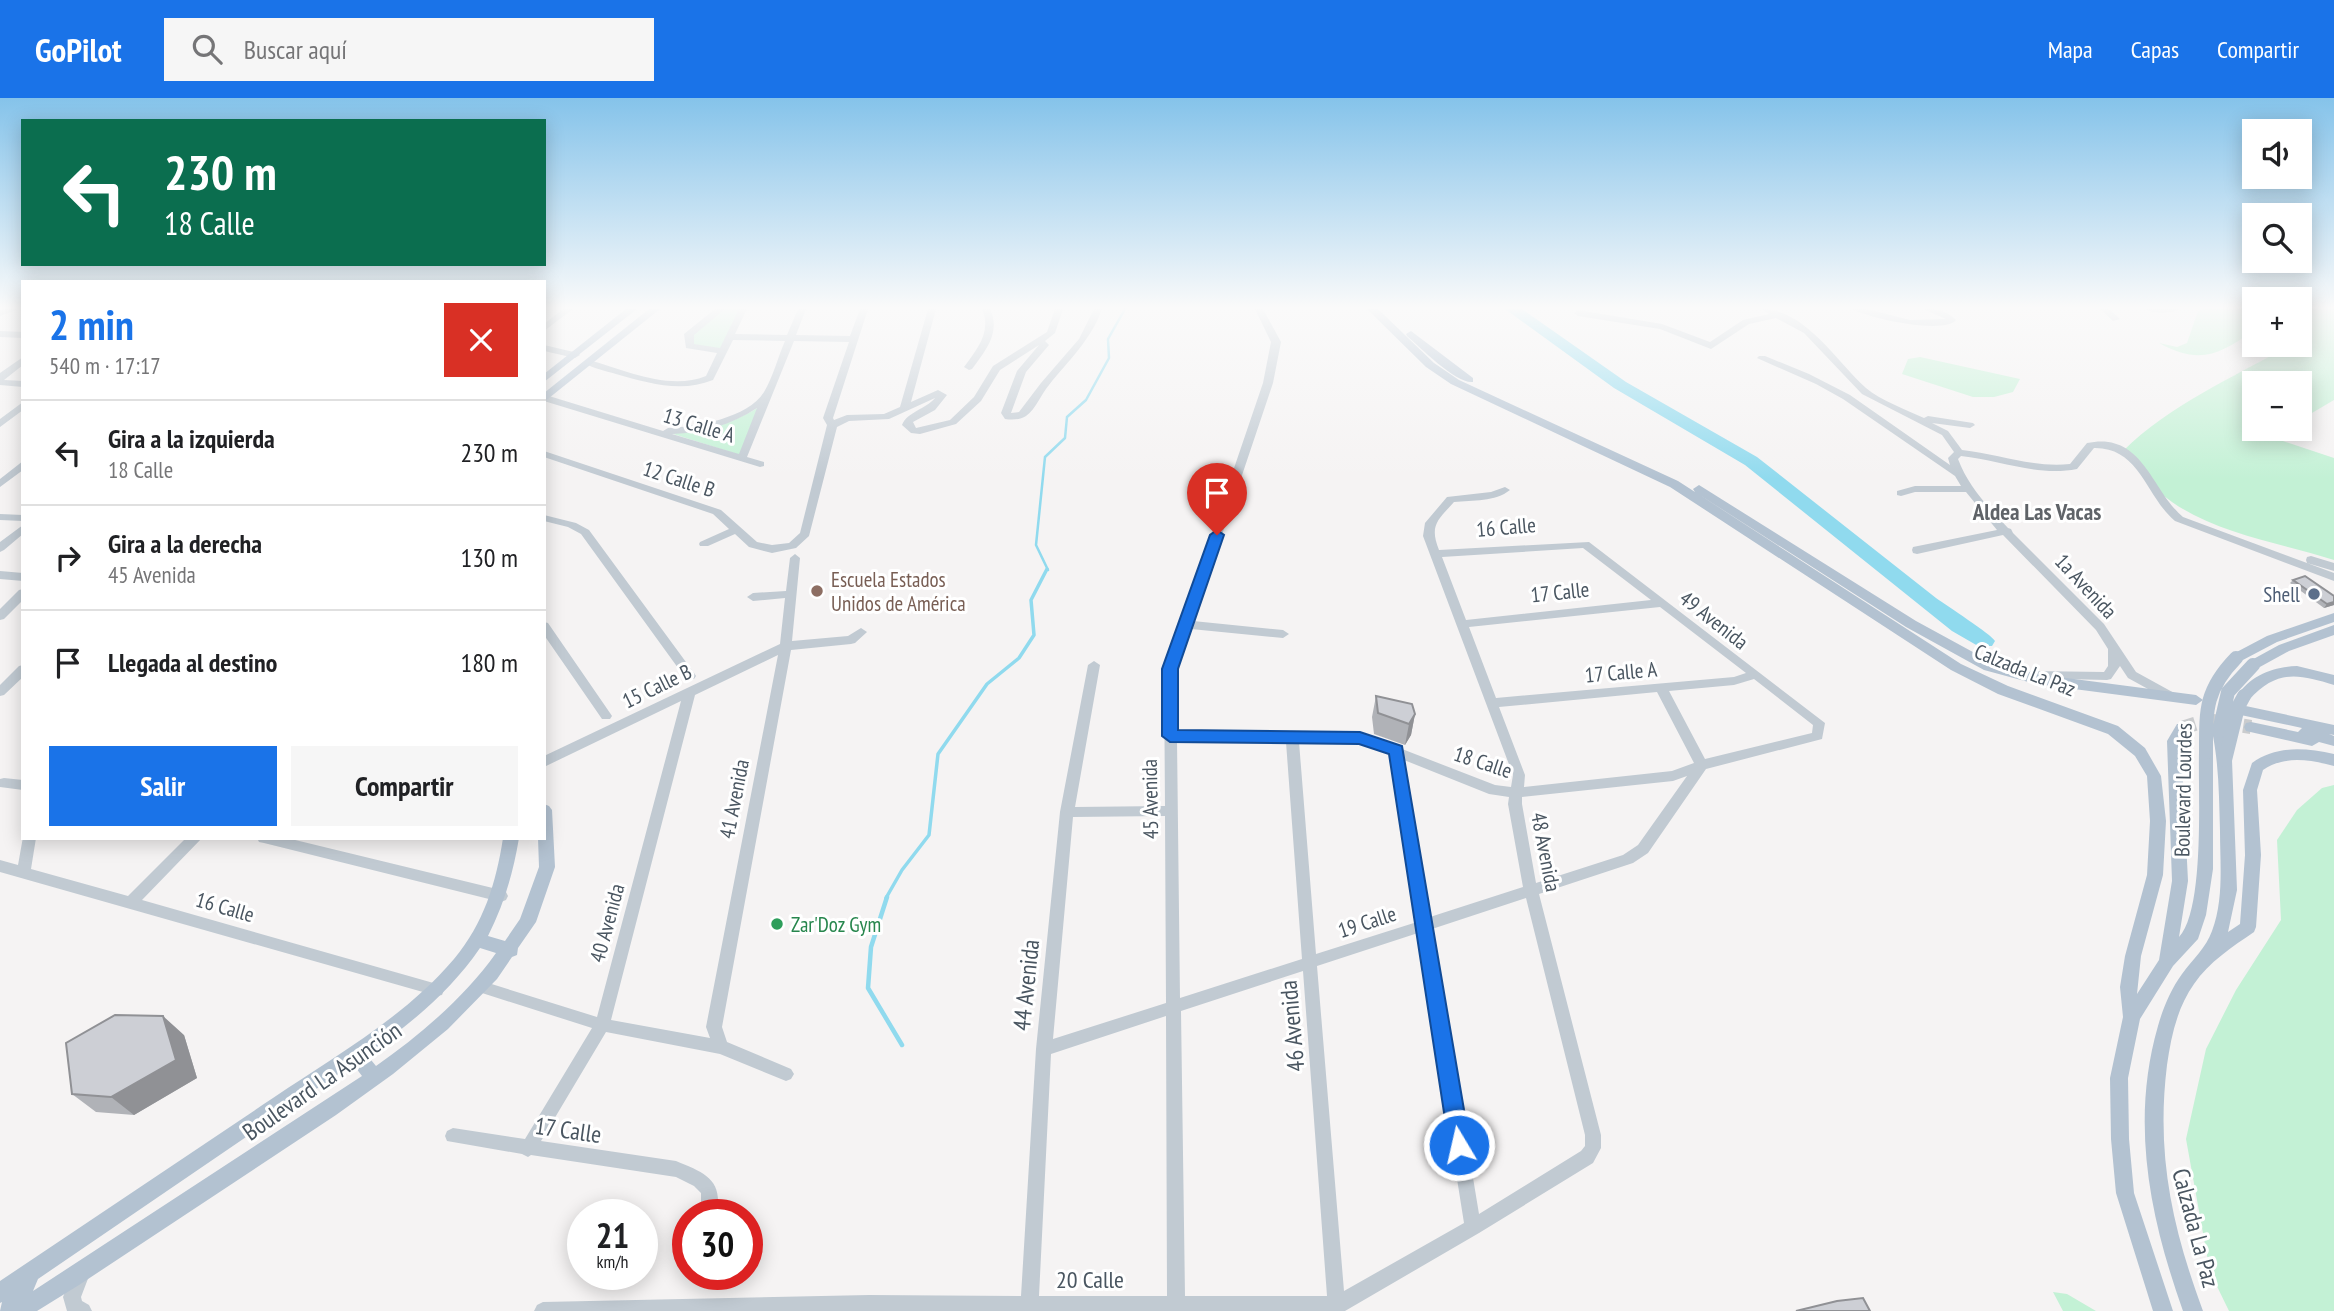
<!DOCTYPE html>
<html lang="es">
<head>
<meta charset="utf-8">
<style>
  :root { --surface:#fff; --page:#f6f6f6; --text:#202124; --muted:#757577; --line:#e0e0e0; --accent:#1a73e8 }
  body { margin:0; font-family:"PT Sans Narrow",sans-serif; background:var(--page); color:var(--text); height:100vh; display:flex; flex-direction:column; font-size:26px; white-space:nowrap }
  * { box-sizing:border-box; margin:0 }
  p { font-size:23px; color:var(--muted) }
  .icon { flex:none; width:38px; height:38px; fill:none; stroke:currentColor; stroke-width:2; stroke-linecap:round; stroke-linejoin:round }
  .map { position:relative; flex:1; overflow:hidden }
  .panel { position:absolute; left:21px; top:182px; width:525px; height:560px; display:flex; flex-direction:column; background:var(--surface); border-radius:0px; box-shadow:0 4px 18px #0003 }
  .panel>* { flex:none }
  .guide { position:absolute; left:21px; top:21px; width:525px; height:147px; border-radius:0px; box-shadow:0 4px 18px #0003; background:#0b6e4f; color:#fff; overflow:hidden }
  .fabs { position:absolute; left:2242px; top:21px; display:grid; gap:14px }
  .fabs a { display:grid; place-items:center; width:70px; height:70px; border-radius:0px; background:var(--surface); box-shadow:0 4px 18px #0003; font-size:35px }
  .speed { position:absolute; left:567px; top:1101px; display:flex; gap:14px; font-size:35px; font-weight:700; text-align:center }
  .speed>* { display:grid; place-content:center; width:91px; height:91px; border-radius:50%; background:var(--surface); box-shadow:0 4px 18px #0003; line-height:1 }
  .speed small { font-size:18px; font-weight:400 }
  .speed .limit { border:10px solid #d22; background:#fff; color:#111 }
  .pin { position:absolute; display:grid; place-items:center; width:60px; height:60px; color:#fff; margin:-72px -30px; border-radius:50% 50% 50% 0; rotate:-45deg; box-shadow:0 0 7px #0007 }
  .pin .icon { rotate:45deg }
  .me { position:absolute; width:77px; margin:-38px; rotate:351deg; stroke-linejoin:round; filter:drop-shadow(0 0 5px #0008) }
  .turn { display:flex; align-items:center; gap:24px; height:147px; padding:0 28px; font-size:32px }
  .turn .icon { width:91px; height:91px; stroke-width:2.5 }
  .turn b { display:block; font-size:49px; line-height:60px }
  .round { display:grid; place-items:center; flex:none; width:74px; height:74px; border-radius:0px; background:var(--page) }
  .head { display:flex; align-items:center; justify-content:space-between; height:119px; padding:0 28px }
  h1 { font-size:42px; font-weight:800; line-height:52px; color:var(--accent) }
  .primary-button { display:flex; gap:14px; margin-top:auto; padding:14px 28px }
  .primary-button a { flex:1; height:80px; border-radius:0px; background:var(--accent); color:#fff; font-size:28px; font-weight:800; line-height:80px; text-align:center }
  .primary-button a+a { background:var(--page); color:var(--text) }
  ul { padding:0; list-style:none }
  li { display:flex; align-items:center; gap:21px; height:105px; padding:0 28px; border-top:2px solid var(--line) }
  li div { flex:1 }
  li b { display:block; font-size:26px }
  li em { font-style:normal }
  header { display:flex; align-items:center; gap:42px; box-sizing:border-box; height:98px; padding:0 35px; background:var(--accent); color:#fff }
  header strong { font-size:33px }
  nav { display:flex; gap:38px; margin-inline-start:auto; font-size:24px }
  .search { width:490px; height:63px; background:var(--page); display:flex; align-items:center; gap:18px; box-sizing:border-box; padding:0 24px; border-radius:0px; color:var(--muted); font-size:26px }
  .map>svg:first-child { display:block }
</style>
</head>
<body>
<header>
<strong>GoPilot</strong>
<div class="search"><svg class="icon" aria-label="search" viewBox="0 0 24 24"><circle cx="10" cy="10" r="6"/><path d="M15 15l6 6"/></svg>Buscar aquí</div>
<nav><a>Mapa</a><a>Capas</a><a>Compartir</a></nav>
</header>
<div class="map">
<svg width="2334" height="1213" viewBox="0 0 2334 1213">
  <rect width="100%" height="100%" fill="#f5f3f3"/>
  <path fill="#c3f1d5" d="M724 211H740L722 252 691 247V237Z
    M2203 211H2254V232C2220 257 2199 267 2159 245L2177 249 2187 245 2198 213Z
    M2300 211H2334V302L2300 322V285H2254V331H2284L2271 339 2334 360V462C2281 445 2218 436 2172 404 2153 391 2137 371 2123 353 2169 307 2234 279 2290 247H2300Z
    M1920 259 2020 281 2013 294 1994 299H1973L1902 276 1908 261Z
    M762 307 740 357 667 334C703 336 732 326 762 307Z
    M2334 687V1213H2229L2210 1174 2186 1041 2206 951 2236 892 2281 822 2277 742 2297 712 2322 690Z
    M2053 1194 2067 1196 2096 1213H2063Z"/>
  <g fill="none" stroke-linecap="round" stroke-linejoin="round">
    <path stroke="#90daee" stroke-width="2.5" d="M1048 472 1036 447 1045 359 1065 340 1067 319 1086 302 1109 260 1108 241 1125 211"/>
    <path stroke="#90daee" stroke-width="3.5" d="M886 800 902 772 929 737 938 656 987 586 1019 560 1034 537 1031 502 1047 471"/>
    <path stroke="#90daee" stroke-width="4.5" d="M887 799 871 849 868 890 902 947"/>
    <path fill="#90daee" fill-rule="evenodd" d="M1505 211H1522L1626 284 1757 359 1936 500C1947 508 1991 536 1995 543L1992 548H1978L1952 533 1745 367 1614 290Z"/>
    <path stroke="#caccce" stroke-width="14" stroke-dasharray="14 7" stroke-linecap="butt" d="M2182 630 2207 622 2251 629"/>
    <path fill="#c1cad2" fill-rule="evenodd" d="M5 211H19L0 218V212Z
      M563 211H573L544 233V226Z
      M715 211H725L694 237V246L720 250 739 211H747L735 236 787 237 798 211H806L796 237 850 238 860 211H868L833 320 834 322 847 317 884 316 900 309 928 211H936L911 304 938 292 947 297 935 312 913 324 916 330 950 322 974 299 993 268 1047 234 1055 211H1063L1055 235 1045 243 1049 247 1026 274 1011 315 1019 314 1041 285 1079 241 1094 211H1102C1091 242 1069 262 1049 287 1041 296 1036 311 1026 318 1020 322 1012 322 1005 321L1001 315 1017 273 1039 247 1000 272 981 303 956 326 920 336 911 335 902 327C907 314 926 311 935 300L889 321 849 323 837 329 809 438 796 450 772 455 749 449 735 436 708 448H700L699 446 700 444 729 431 713 416 544 359V353L721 412 757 444 772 447 789 445 800 435 827 327 823 320 849 244 794 243 747 359 764 364V368L760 369 544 303V298H549L663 333 668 330C696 329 748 320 764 294 773 279 778 259 785 243L733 242 713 282C681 295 648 285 616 276 605 273 593 270 584 265L589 262C625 272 669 293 706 278L717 255 686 250 684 236ZM757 310 739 356 672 336C703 335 731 327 757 310Z
      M982 211H990C1001 234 986 252 972 271L969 272 964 269C977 251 992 234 982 211Z
      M1255 211H1263L1281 244 1273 285 1193 523 1283 532 1289 536 1283 540 1191 531 1176 571 1177 632 1360 635 1400 649 1402 651 1495 687 1511 689 1513 677 1423 438 1425 425 1447 399 1491 394 1505 389 1510 392C1495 404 1473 402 1454 404 1438 422 1429 427 1439 452L1589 444 1825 625 1822 641 1706 671 1648 755 1633 765 1539 796 1601 1037V1050L1593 1065 1479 1135 1345 1213H534L537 1207 543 1204 869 1197 1021 1198 1036 951 1060 714 1088 567 1094 563 1100 567 1075 709 1165 708 1164 571 1180 529 1178 526 1182 523 1263 285 1271 244ZM1583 450 1651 502 1466 522 1442 459ZM1660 509 1746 575 1734 579 1496 600 1469 529ZM1754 581 1813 627 1812 635 1705 661 1669 593 1734 587ZM1657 594 1694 665 1672 673 1524 689 1525 677 1499 609ZM1177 642 1286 644 1302 861 1180 900ZM1299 644 1359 645 1390 657 1417 824 1316 856ZM1404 662 1489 696 1509 699 1508 706 1523 789 1430 819ZM1687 678 1638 747 1623 757 1536 785 1522 706V699L1673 683ZM1165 718 1166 905 1053 941 1073 719ZM1526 800 1585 1037V1048L1581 1053 1479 1116 1432 831ZM1418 835 1464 1125 1344 1193 1317 868ZM1303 873 1327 1198H1185L1181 913ZM1166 918 1167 1198H1039L1051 956Z
      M1762 211C1805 211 1837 264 1866 290 1880 302 1907 312 1924 320L1928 318 1973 325 1975 327 1970 330 1932 325 1948 333 1962 352C1999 356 2033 370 2070 366L2087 345C2143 333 2151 392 2183 419L2334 475V483L2175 423C2146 399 2140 349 2094 350L2077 371C2038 379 2000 362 1961 358L1958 361C1968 388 1988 409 2008 430L2011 431 2013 435 2104 526 2136 574 2176 596 2178 599 2172 603 2168 602 2128 580 2120 568 2111 581 2107 582 2027 580 2025 577 2031 573 2104 574 2108 568V551L2096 532 2003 437 1917 456 1913 455 1912 452 1913 449 1997 432 1966 394H1915L1901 398 1897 397V393L1915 388H1961L1955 378 1843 301 1816 286 1757 260 1759 258H1765L1809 276 1850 297 1950 367 1948 360 1954 354 1942 337 1862 296 1804 235 1776 220 1749 226 1711 251 1660 231 1578 218 1574 215 1578 212 1662 226 1710 244 1743 222 1769 216Z
      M1852 211H1867L1910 222 1946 221 1923 211C1936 211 1946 212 1956 222 1944 237 1868 220 1852 211Z
      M2100 211H2109L2120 221 2113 223Z
      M2145 211H2179C2172 216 2152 216 2145 211Z
      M0 233 23 234V240L0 239Z
      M544 247 578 255 580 257 575 260 544 253Z
      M23 259V267L4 282 23 283V289L0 287V275Z
      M23 304V312L0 329V321Z
      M23 363V372L0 389V381Z
      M0 416 23 417V423L0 422Z
      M544 417 576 425 589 432 694 575 696 578 694 581H686L581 436 568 429 544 423Z
      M23 427V436L4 452 0 454V444Z
      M795 456 800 460 792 543 848 538 861 530 867 534 855 545 851 546 791 552 722 929 727 944 791 971 794 976 791 981 786 983 720 956 606 934 541 1043 676 1063C705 1075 723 1081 717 1116H701V1095L694 1088 676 1079 531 1057 528 1059 522 1056 447 1043 445 1038 447 1033 453 1030 525 1041 592 930 482 895 477 894 475 889 477 884 482 883 597 919 681 603 544 669V658L780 546 785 500 753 503 747 499 753 495 786 493 790 460ZM778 557 706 929 710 940 611 922 695 597Z
      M2311 458 2334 465V473L2307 465 2306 462 2307 459Z
      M0 473 23 475V483L0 481Z
      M23 491V502L4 521 0 522V511L19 492Z
      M544 524 548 525 610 615 612 618 610 621H602L544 537Z
      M23 567V579L4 597 0 598V587L19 568Z
      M4 680 23 682V692L0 689V681Z
      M23 739 36 740 31 771 128 798 186 740H202L142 802 437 886 442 887 444 892 442 897 437 898 0 774V762L18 767Z
      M257 740H287L501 792 506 794 508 798 506 802 501 804 264 745 259 744Z
      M80 1169 86 1172 89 1178 81 1199 82 1203 89 1207 92 1213H67L63 1199 74 1172Z"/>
    <path fill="#b3c2d1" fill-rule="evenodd" d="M626 211H637L544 284V276Z
      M649 211H660L544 304V295Z
      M1367 211H1378L1434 265 1459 282 1678 383 1961 566 2008 588 2118 628 2145 650 2161 678 2166 723 2163 777 2141 858 2137 896 2159 862 2172 783 2167 643 2177 626H2187L2189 630 2181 643 2188 783 2179 839C2205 811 2198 694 2199 654L2201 650H2211L2213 654V771L2206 817 2198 841 2173 868 2140 921 2128 980 2129 1041 2134 1095 2173 1213H2153L2116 1095 2111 1041 2110 980 2123 919 2120 889 2125 858 2147 777 2150 723 2147 678 2135 658 2108 636 1998 596 1951 572 1670 389 1451 286 1426 269Z
      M1411 233 1473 280V284C1456 286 1421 250 1407 238L1406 236Z
      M1699 387 1916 523 1993 565 2036 576 2196 597 2203 602 2196 607 2036 586 1984 572 1906 529 1695 394 1693 391Z
      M2334 515V524L2277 544 2241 563 2236 565 2229 560 2231 557 2267 538Z
      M2334 527V537L2289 553 2258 570 2253 572 2246 567 2248 564 2279 547Z
      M2297 568 2334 577V587C2298 576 2277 571 2249 602H2239L2237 598C2251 577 2273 569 2297 568Z
      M2241 607 2334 627V637L2329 636 2334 638V648L2319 644 2312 648 2246 633 2244 629 2246 625 2251 624 2298 634 2302 630 2236 616 2234 612Z
      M2219 628 2224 629 2226 633 2232 662 2237 792 2228 834 2240 826 2245 757 2243 692 2252 665C2277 647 2305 650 2334 656V668C2310 662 2285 657 2263 672L2257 692 2261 757 2256 829 2254 834C2232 849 2209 864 2194 886 2177 910 2171 939 2167 967 2156 1057 2172 1129 2203 1213H2183C2150 1120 2130 1025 2158 928 2163 910 2171 891 2182 876 2193 861 2206 850 2212 833 2224 801 2220 766 2220 733 2219 699 2219 666 2212 633L2214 629Z
      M544 706 549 708 552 712 555 769 536 824 518 850 517 857 512 859 497 881 448 931 393 976 336 1017 79 1187 37 1213H0L2 1204 0 1205V1183C91 1122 182 1061 273 1000 335 958 405 919 454 861 484 825 496 785 503 740H519C513 776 504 806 488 838L505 843 520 821 539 769 538 740H544ZM480 850 496 855C465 899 419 938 376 968L367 957C410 926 450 894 480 850ZM353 966 362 978 33 1193 38 1181Z"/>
    <path stroke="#b3c2d1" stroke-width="14" d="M2219 633 2228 594 2253 567
      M2206 654C2206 612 2205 592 2236 560
      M2225 662 2238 609 2244 598"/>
  </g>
  <path fill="#b0b2b7" d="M2293 482 2334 507 2324 510 2290 485Z
    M1376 598 1415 616 1411 637 1405 647 1374 636 1372 619Z
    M184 937 197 980 134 1017 96 1014 72 996Z"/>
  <path fill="#909195" d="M2334 504V507L2324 510 2327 506Z
    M1415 616 1411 637 1405 647 1409 626Z
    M163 918 184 937 197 980 134 1017 111 999Z"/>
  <path fill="#cdcfd5" stroke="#909195" stroke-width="2" d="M2305 478 2334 498V504L2327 506 2293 482Z
    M1376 598 1412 606 1415 616 1409 626 1378 615Z
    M115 917 163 918 176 962 111 999 72 996 66 945Z
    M1863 1200 1870 1213H1796L1837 1203Z"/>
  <linearGradient id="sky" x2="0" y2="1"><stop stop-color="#85c3ea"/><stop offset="0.55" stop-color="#fafafa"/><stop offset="1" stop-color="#fafafa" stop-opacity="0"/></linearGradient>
  <rect width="2334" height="381" fill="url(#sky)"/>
  <path fill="#1a73e8" stroke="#114b97" stroke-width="2" d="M1217 432 1224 437 1178 571V632L1360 634 1402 648 1470 1047 1467 1054 1459 1057 1452 1054 1449 1047 1389 656 1359 646 1170 644 1162 638V571L1210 437Z"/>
  <circle fill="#8d6e63" stroke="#fff" stroke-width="2.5" cx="817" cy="493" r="7"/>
  <circle fill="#5c6f8a" stroke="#fff" stroke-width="2.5" cx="2314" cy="496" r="7"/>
  <circle fill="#2e9e5b" stroke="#fff" stroke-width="2.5" cx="777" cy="826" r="7"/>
  <g text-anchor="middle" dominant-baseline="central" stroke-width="6" stroke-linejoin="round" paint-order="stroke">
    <g font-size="21" fill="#4a5661" stroke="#fff">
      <text transform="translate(699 327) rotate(17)">13 Calle A</text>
      <text transform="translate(679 381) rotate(18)">12 Calle B</text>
      <text transform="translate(1506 429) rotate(-5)">16 Calle</text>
      <text transform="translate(2086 488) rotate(47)">1a Avenida</text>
      <text transform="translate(1560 494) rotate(-6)">17 Calle</text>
      <text transform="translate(1714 522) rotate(38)">49 Avenida</text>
      <text transform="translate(2025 572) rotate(22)">Calzada La Paz</text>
      <text transform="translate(1621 574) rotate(-5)">17 Calle A</text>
      <text transform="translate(657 588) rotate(-26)">15 Calle B</text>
      <text transform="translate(1483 664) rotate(18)">18 Calle</text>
      <text transform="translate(2183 692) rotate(-89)">Boulevard Lourdes</text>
      <text transform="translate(734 701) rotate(-79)">41 Avenida</text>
      <text transform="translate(1150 701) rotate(-91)">45 Avenida</text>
      <text transform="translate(1546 754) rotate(79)">48 Avenida</text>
      <text transform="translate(225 809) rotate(16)">16 Calle</text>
      <text transform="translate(1367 824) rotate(-18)">19 Calle</text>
      <text transform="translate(607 825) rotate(-75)">40 Avenida</text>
    </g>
    <g font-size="21" fill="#785e54" stroke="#fff" text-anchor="start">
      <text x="831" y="481">Escuela Estados<tspan x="831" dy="24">Unidos de América</tspan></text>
    </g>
    <g font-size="21" fill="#4e5e75" stroke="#fff" text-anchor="end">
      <text x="2300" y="496">Shell</text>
    </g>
    <g font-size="21" fill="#27864d" stroke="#fff" text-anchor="start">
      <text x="791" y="826">Zar'Doz Gym</text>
    </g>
    <g font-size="23" font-weight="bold" fill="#5f6368" stroke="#fff">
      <text x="2037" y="413">Aldea Las Vacas</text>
    </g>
    <g font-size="24" fill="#4a5661" stroke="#fff">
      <text transform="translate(1026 887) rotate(-84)">44 Avenida</text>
      <text transform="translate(1292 928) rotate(-95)">46 Avenida</text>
      <text transform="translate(322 983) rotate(-35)">Boulevard La Asunción</text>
      <text transform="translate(568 1032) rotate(8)">17 Calle</text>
      <text transform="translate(2196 1130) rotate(75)">Calzada La Paz</text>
      <text x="1090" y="1181">20 Calle</text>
    </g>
  </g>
</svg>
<div class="fabs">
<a><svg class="icon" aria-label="sound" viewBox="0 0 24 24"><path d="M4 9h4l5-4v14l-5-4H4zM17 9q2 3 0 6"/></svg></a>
<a><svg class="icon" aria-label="search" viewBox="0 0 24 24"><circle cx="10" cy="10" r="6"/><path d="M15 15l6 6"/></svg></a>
<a>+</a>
<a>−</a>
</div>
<div class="speed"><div>21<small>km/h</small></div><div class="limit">30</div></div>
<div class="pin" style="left:1217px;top:437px;background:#d93025"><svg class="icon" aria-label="arrive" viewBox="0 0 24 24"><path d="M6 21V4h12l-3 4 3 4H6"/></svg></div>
<svg class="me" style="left:1459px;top:1047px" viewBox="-20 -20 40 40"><circle r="17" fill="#1a73e8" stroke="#fff" stroke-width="3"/><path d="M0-11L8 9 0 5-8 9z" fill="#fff"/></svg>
<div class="guide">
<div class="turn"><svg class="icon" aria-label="left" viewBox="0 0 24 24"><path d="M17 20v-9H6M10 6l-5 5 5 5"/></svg><div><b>230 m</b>18 Calle</div></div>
</div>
<section class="panel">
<div class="head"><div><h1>2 min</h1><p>540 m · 17:17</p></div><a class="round" style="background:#d93025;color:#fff"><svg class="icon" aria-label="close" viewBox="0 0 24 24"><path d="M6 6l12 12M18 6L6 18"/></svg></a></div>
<ul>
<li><svg class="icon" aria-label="left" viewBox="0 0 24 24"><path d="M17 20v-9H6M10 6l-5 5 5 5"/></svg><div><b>Gira a la izquierda</b><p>18 Calle</p></div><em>230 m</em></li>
<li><svg class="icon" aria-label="right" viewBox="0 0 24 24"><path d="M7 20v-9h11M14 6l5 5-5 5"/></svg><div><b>Gira a la derecha</b><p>45 Avenida</p></div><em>130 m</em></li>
<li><svg class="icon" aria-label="arrive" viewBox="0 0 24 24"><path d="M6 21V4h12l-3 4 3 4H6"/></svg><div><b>Llegada al destino</b></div><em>180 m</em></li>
</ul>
<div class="primary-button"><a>Salir</a><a>Compartir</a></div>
</section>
</div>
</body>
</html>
